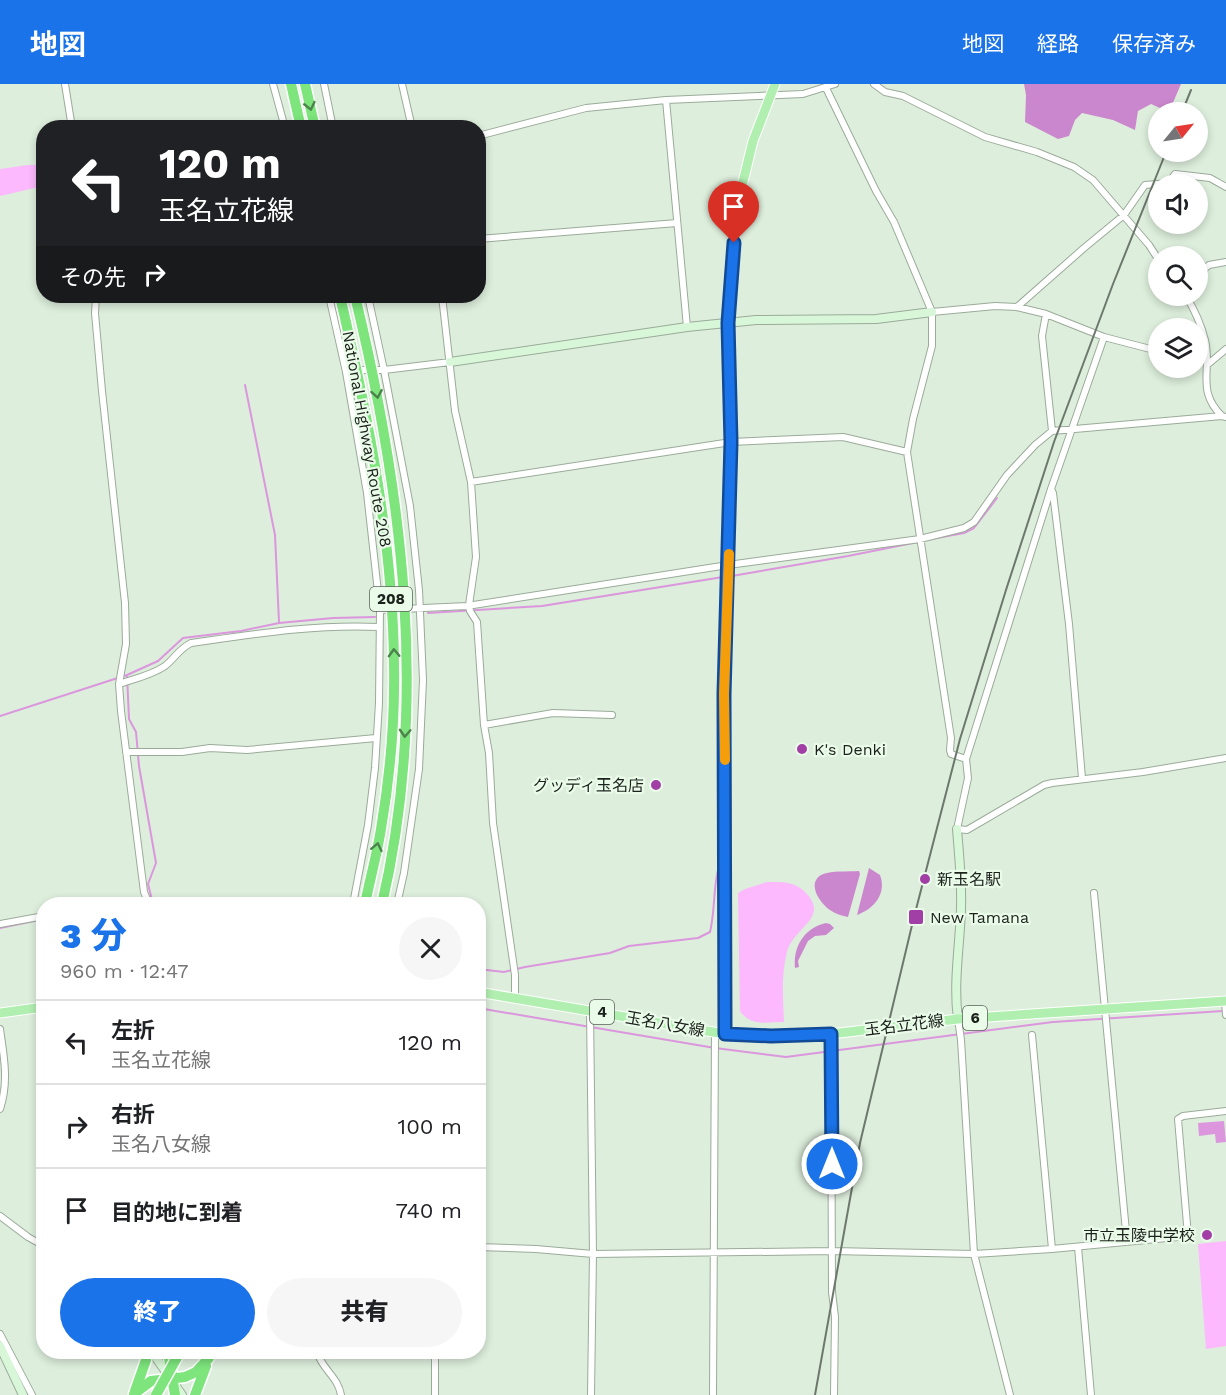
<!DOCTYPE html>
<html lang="ja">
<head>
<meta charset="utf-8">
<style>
  :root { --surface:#fff; --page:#f6f6f6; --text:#202124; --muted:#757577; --line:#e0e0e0; --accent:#1a73e8 }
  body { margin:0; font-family:"Work Sans","Noto Sans JP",sans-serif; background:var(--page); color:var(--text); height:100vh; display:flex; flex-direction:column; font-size:22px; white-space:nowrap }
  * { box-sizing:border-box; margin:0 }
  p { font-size:20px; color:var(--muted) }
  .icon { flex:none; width:33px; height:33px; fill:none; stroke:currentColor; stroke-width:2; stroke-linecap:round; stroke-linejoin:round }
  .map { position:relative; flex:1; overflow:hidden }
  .drawer { position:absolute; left:36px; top:813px; width:450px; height:462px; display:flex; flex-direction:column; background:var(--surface); border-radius:24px; box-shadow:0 3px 9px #0003 }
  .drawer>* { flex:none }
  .hud { position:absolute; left:36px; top:36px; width:450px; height:183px; border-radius:24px; box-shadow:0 3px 9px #0003; background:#202124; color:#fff; overflow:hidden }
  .needle { width:39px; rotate:60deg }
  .fabs { position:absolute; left:1148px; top:18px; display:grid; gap:12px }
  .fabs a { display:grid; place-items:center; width:60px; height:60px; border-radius:50%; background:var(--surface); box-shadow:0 3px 9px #0003; font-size:30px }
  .pin { position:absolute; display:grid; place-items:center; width:51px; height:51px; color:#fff; margin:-62px -26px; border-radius:50% 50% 50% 0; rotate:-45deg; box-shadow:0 0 6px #0007 }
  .pin .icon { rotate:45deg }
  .me { position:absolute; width:66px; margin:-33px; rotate:0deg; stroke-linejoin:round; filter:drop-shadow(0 0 4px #0008) }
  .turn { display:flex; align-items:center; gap:21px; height:126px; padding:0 24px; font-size:27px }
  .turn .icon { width:78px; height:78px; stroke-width:2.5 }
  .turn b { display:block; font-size:42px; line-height:51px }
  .then { display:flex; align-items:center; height:57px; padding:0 24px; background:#0003; gap:12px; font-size:22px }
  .round { display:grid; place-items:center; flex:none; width:63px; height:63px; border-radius:32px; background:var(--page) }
  .overview { display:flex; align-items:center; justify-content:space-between; height:102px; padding:0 24px }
  h1 { font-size:36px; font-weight:800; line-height:45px; color:var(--accent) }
  .primary-button { display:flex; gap:12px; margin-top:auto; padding:12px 24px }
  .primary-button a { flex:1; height:69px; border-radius:36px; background:var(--accent); color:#fff; font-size:24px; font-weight:800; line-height:69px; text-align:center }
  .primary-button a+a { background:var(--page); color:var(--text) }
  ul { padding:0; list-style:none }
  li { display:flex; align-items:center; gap:18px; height:84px; padding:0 24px; border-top:2px solid var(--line) }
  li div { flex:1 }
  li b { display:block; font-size:22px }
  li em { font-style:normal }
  header { display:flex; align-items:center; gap:36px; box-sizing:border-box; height:84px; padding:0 30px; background:var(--accent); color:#fff }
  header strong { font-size:28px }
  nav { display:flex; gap:33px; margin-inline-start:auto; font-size:21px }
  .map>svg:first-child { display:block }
</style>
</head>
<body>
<header>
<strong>地図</strong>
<nav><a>地図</a><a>経路</a><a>保存済み</a></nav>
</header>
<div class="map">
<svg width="1226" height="1311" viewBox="0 0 1226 1311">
  <rect width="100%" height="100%" fill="#ddeedc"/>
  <path fill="#fcb9fd" d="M28 81H43V99L39 103 0 112V85Z
    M767 798C782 798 795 797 806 809 830 834 793 844 787 868 781 891 783 914 784 938 767 938 751 943 740 927L738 809 745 805Z
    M1226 1157V1262L1206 1265 1198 1160Z"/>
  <path fill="#cb87cd" d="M1024 0H1181L1169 28 1151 20 1138 27 1135 46 1113 36 1082 29 1075 36 1069 52 1058 55 1025 38 1026 11Z
    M869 784 880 791C887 810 874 825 857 831Z
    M859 787 860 790 848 833C844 832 839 831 835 829 823 824 805 801 821 791 830 786 849 788 859 787Z
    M826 839 830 840 834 844 826 851 815 852 808 857 798 877 799 883 795 884C793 863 804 844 826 839Z"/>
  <path fill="#db96dd" d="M1224 1037 1226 1058 1216 1059 1215 1050 1199 1052 1198 1039Z"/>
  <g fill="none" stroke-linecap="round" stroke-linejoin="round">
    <path stroke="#db96dd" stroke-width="2" d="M245 301 275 451 279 538
      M926 456 964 449 974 444 997 414
      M732 492 848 472 918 458
      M428 529 542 522 723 493
      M127 591 129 635 136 648 139 682 156 779 148 800 153 820
      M0 632 127 591 158 577 183 554 241 547 279 539 333 534 375 533
      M0 844 44 835
      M478 885 504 888 525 883 610 869 629 862 698 854 710 848C715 828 713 807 718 786
      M478 924 715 964 786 973 1053 938 1223 927"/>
    <defs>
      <path id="street" d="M65 0 72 44
        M273 0 285 44
        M324 0 333 44
        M402 0 412 44
        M874 0 885 8 903 12 985 53 1037 68 1074 83 1093 96 1149 161 1158 175
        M826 4 876 107 894 138 932 228V262L913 335 907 368 951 654 950 666 951 670 966 675
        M666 16 687 243
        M478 52 586 24 666 16 803 10 835 0
        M478 155 677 139
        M1197 191 1209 181 1226 178
        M96 212 95 229 102 307 125 519 126 560 119 600 121 627 144 808 149 820
        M329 212 346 288 367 409 380 526 379 619 375 684 368 741 353 820
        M368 212 384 286 410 422 419 506 423 596 419 685 404 789 397 820
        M442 212 455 327 471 398 476 473 469 521 470 527 477 538 484 641 553 629 612 631
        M1186 212C1194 225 1201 240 1205 256 1212 286 1196 307 1222 332
        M1017 223 1084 164 1124 131 1145 101 1169 99 1175 90 1210 94 1226 103
        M932 228 995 222 1017 223 1046 230 1104 253 1158 267
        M1046 230 1042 252 1052 347
        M1104 253 1051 405 966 675 968 694 957 745 967 746 1044 701 1052 699 1143 688 1226 674
        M1197 274 1207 276
        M1207 281 1226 265
        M355 286H384L450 278
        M471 398 731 358 843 353 907 368
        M1051 405 1053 409 1069 540 1082 694
        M380 526 467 522 728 481 920 455 964 444 974 438 1007 391 1035 361 1052 347 1222 332 1226 333
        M119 600C134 595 152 591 165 582 175 574 179 565 191 559 255 550 314 540 379 543
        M484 641 489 669 493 739 515 891V915
        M126 668H182L210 664 247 666 376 654
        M1094 809 1127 1158
        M108 820 125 817 139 820
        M0 840 44 832
        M1225 917 1226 931
        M590 926 593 1170 591 1311
        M958 935 961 956 974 1170 1010 1311
        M0 945C4 973 9 998 0 1025
        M831 950 832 1208 835 1233 834 1311
        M1032 951 1052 1165
        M0 1132 28 1153 44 1162
        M478 1163 536 1165 593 1170 832 1167 974 1170 1052 1165 1188 1152 1178 1035 1183 1032 1226 1027
        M1078 1163 1091 1311
        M0 1250 32 1311
        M317 1268C322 1285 338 1293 341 1311
        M435 1311V1268
        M713 1311 715 948"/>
      <path id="secondary" d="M450 278 687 243 756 236 876 235 932 228
        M957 745C959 771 962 797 961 824 960 861 953 898 958 935
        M0 1262 23 1311
        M152 1268 182 1311"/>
      <path id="primary" d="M478 908 725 950 771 952 831 950 958 935 1226 917
        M0 929 44 923
        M725 950 724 610 731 358 728 239 736 139 742 102 753 57 775 0"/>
      <path id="highway" d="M291 0 301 44
        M305 0 315 44
        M340 212C368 333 393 456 394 581 395 635 390 692 381 745 377 770 370 795 365 820
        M355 212C403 410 429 619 382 820
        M168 1268 175 1311
        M135 1307 146 1276 145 1268
        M134 1310 151 1297 185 1293 196 1288 209 1274
        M195 1311 206 1282"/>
    </defs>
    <use href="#street" stroke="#9bab9a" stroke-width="8"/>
    <use href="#secondary" stroke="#9bab9a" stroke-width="10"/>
    <use href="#primary" stroke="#fff" stroke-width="11"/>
    <use href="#highway" stroke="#fff" stroke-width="13"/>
    <use href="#street" stroke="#fff" stroke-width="6"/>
    <use href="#secondary" stroke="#d8f7d8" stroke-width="8"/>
    <use href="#primary" stroke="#b1efb0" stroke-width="9"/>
    <use href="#highway" stroke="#7de57c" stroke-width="10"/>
    <path stroke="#6d786d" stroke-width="2" d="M1182 28 1191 6
      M815 1311 860 1059 913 837 960 655 1006 506 1054 358 1113 200 1166 68"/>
    <defs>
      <path id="highway-bridge" d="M156 1311 180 1268"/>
    </defs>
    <use href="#highway-bridge" stroke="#fff" stroke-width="13" stroke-linecap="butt"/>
    <use href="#highway-bridge" stroke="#7de57c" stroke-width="10"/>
  </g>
  <defs><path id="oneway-chevron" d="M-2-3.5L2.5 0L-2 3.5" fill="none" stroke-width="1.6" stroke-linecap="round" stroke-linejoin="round" transform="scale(1.5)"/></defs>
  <g stroke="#4c834c">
    <use href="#oneway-chevron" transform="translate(310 22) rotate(77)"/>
    <use href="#oneway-chevron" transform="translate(377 310) rotate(80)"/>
    <use href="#oneway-chevron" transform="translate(394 569) rotate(-92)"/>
    <use href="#oneway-chevron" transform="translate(405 649) rotate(93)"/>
    <use href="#oneway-chevron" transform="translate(377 763) rotate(-78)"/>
  </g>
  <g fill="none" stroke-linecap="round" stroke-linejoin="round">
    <defs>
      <path id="route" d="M734 159 728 239 731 358 724 610 725 950 771 952 831 950 832 1080"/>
    </defs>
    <use href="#route" stroke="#114b97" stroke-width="15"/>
    <use href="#route" stroke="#1a73e8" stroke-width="10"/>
    <path stroke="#f59e0b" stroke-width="10" d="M725 676 724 610 729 470"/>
  </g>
  <g fill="#a13fa6" stroke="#eafbe9" stroke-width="2">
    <circle cx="802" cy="665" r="6"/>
    <circle cx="656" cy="701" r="6"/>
    <circle cx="925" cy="795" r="6"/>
    <rect x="908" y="825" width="16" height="16" rx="3"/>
    <circle cx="1207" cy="1151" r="6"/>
  </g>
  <g text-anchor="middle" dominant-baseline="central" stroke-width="4.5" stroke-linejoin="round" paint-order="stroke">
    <g fill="#eafbe9" stroke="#596259" stroke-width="1.5">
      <rect x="370" y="503" width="42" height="24" rx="4.5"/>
      <rect x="590" y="916" width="24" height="24" rx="4.5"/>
      <rect x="963" y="922" width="24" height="24" rx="4.5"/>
    </g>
    <g font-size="15" font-weight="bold" fill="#1b211b">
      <text x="391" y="515">208</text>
      <text x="602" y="928">4</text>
      <text x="975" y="934">6</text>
    </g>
    <g font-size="16" fill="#1b211b" stroke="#eafbe9">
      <text transform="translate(367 355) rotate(80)">National Highway Route 208</text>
      <text transform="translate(665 940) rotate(10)">玉名八女線</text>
      <text transform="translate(904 941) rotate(-7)">玉名立花線</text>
    </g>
    <g font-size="16" fill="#1b211b" stroke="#eafbe9" text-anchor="start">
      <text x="814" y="665">K's Denki</text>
      <text x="644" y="701" text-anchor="end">グッディ玉名店</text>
      <text x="937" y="795">新玉名駅</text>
      <text x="930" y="833">New Tamana</text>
      <text x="1195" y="1151" text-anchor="end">市立玉陵中学校</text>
    </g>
  </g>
</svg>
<div class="fabs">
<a><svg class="needle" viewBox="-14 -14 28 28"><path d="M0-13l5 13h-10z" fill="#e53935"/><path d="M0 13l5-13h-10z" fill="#757577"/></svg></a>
<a><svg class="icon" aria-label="sound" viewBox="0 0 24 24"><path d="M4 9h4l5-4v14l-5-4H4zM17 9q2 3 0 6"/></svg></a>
<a><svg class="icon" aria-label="search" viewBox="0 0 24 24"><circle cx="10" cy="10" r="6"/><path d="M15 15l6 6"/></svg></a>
<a><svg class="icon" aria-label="layers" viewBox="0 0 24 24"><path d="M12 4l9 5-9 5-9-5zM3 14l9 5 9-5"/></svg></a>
</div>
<div class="pin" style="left:734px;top:159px;background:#d93025"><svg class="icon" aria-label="arrive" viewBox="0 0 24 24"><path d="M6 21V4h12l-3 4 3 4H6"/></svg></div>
<svg class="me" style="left:832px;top:1080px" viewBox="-20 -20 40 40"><circle r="17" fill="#1a73e8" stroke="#fff" stroke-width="3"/><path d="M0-11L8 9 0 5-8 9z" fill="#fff"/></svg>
<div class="hud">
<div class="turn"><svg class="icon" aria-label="left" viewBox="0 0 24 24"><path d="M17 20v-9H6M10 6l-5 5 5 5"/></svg><div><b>120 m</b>玉名立花線</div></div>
<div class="then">その先<svg class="icon" aria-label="right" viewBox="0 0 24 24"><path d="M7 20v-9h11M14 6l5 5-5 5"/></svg></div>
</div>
<section class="drawer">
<div class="overview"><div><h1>3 分</h1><p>960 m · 12:47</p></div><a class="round"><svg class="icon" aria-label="close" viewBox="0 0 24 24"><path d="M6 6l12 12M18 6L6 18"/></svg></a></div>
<ul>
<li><svg class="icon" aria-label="left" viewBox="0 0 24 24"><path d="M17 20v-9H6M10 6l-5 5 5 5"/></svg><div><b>左折</b><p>玉名立花線</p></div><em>120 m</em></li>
<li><svg class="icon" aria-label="right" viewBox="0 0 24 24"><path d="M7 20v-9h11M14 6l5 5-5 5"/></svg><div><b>右折</b><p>玉名八女線</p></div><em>100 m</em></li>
<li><svg class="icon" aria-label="arrive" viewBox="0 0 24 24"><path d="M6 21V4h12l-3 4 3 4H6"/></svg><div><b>目的地に到着</b></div><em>740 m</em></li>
</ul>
<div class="primary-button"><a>終了</a><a>共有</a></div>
</section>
</div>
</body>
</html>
